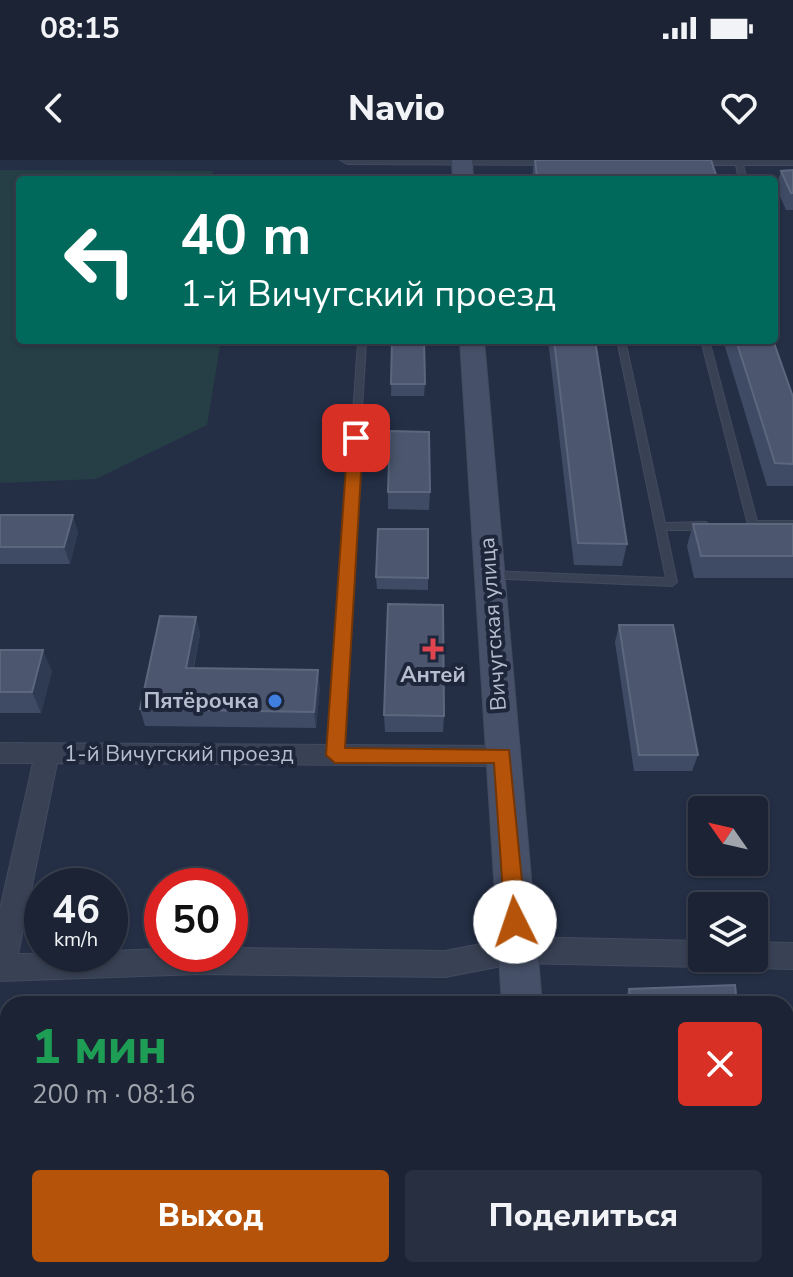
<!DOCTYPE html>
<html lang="ru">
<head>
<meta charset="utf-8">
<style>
  :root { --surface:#1b2334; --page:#282f40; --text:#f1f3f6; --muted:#a0a4ac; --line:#39404f; --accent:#b45309 }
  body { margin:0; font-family:"Nunito Sans",sans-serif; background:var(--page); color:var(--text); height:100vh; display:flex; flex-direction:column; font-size:30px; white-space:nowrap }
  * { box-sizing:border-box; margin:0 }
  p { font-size:26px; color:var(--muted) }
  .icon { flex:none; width:44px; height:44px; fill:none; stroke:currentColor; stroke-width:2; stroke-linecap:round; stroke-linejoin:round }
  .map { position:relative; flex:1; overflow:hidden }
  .sheet { position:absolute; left:0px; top:836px; width:794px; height:282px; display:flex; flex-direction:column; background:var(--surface); border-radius:24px 24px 0 0; box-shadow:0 2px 6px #0004,0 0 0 2px var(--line) }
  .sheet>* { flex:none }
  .hud { position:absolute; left:16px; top:16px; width:762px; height:168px; border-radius:8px; box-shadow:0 2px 6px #0004,0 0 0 2px var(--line); background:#00695c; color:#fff; overflow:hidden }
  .needle { width:52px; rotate:304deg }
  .tools { position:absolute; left:688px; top:636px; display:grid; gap:16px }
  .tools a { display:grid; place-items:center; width:80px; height:80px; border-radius:8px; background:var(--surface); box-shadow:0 2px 6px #0004,0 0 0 2px var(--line); font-size:40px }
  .speed { position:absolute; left:24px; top:708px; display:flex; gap:16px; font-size:40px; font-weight:700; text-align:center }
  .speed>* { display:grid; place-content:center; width:104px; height:104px; border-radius:50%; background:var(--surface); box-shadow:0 2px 6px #0004,0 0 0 2px var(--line); line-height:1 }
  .speed small { font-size:20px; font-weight:400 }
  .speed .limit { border:12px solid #d22; background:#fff; color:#111 }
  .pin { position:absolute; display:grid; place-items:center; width:68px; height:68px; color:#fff; margin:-34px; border-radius:16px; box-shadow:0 4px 12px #0006 }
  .me { position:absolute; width:88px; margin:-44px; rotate:356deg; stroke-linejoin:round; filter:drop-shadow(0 0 6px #0008) }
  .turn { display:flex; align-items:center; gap:28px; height:168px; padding:0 32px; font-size:36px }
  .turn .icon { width:104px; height:104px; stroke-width:2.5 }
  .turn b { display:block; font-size:56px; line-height:68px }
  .round { display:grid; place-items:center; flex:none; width:84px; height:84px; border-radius:8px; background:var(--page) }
  .headline { display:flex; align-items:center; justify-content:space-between; height:136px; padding:0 32px }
  h1 { font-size:48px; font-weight:800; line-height:60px; color:#1e9e55 }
  .button { display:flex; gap:16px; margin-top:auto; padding:16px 32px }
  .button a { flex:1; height:92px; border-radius:8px; background:var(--accent); color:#fff; font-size:32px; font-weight:800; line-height:92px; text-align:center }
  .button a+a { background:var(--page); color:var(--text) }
  .status { display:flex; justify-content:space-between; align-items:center; height:56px; padding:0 40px; background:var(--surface); direction:ltr }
  .status svg { height:22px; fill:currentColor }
  header { display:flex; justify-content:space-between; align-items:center; height:104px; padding:0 32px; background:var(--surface); font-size:36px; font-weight:800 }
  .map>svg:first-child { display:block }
</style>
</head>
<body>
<div class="status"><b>08:15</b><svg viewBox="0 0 49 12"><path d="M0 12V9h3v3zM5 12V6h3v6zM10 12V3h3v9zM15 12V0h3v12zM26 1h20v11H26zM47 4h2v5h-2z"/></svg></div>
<header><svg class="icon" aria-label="back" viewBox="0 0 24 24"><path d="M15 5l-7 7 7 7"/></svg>Navio<svg class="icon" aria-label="heart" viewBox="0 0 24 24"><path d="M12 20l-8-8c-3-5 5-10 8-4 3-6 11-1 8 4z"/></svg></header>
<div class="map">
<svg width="793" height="1117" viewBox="0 0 793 1117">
  <rect width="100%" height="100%" fill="#242f46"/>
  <path fill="#263f46" d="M0 10 213 11 210 20H20V180H221L207 265 96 319 0 323Z"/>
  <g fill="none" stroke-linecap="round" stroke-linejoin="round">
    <defs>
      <path id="service" d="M735 0 742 1 747 20H739Z
        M362 180 366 183 341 595 339 599H331L329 595 358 183Z
        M617 180H625L665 363 706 362 711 366 706 370H666L677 422 672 426 485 418 484 415 489 411 666 418Z
        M701 180H709L757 361H793V369H753L748 365Z"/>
      <path id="minor" d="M340 0H574V1L567 5 347 4Z
        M672 0H793V5H679Z
        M0 583 503 586 512 589 515 596 512 603 503 606 57 603 18 794H110V791L162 789V794H230V788L445 791 517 777 702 781V798H714L712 803 702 807 517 803 445 817 200 814 0 821V749L33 603H0Z
        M754 782 793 783V809L754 808 744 804 741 798H754Z
        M315 1110H349V1117H315Z"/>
      <path id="secondary" d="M452 0H472L473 20H453Z
        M460 180H484L542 844H502Z
        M522 1110H570V1117H522Z"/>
    </defs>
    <use href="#service" stroke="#424a5e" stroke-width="2"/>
    <use href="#minor" stroke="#424a5e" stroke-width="2"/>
    <use href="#secondary" stroke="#424a5e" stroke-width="2"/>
    <use href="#service" fill="#394255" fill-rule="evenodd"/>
    <use href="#minor" fill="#394255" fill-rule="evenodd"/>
    <use href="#secondary" fill="#465068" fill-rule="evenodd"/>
  </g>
  <path fill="#3f4b64" d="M534 0H711L717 18 716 20H532Z
    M793 10V50H786L776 27 781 11Z
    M392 180 425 224 424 236H391Z
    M548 180H595L627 384 622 406 574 405Z
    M723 180H773L793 237V326H767Z
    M388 332H430L429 350 388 349Z
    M0 355 78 372 70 404H0Z
    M693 364H793V418H694L687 386Z
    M376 417 428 418V430L377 429Z
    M196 457 200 474 194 508 320 527 316 568 145 566 140 549Z
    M619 465 698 595 692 611H634L615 482Z
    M0 490 52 511 41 553H0Z
    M384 555 444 556 443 572H385Z
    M629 829 737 844H624L623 841Z
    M786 853 793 854V928H789L786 913Z"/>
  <path fill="#2f3a53" d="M73 355 78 372 70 404 64 387Z
    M196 457 200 474 190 524 186 508Z
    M43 490 52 511 41 553 32 532Z
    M318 510 320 527 316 568 314 552Z
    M4 912 8 916V968L1 1003 0 930Z"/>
  <path fill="#4c576f" stroke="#5c677e" stroke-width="2" d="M535 0H711L717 18 537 16Z
    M793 10V33H791L781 11Z
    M392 180H424L425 224H391Z
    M554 180H595L627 384 578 383Z
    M736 180H773L793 237V304L775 303Z
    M390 271 429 272 430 332H388Z
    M0 355H73L64 387H0Z
    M693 364H793V396H701Z
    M378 369H428V418L376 417Z
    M388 444 443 445 444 556 384 555Z
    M160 456 196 457 186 508 318 510 314 552 140 549Z
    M619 465H673L698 595H639Z
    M0 490H43L32 532H0Z
    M735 825 737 844H632L629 829Z
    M786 853 793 854V905L786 870Z
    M0 912H4L0 930Z
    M395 1110H457V1117H395Z"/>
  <path fill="#b45309" stroke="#753606" stroke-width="2" d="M356 274 363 278 345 588 509 590 526 762 523 769 515 772 508 769 505 762 494 603H335L326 595 348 278Z"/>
  <path fill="#e0444e" stroke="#1d263a" stroke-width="3" d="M429 477h8v8h8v8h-8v8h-8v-8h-8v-8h8z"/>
  <circle fill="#3f7fe0" stroke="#1d263a" stroke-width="3" cx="275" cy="541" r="8"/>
  <g text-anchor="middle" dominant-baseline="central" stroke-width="8" stroke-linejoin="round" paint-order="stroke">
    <g font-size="22" fill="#b6bdce" stroke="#1d263a">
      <text transform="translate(493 464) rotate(-94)">Вичугская улица</text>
      <text x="179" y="594">1-й Вичугский проезд</text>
    </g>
    <g font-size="22" font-weight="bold" fill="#b6bdce" stroke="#1d263a">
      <text x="433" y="515">Антей</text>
      <text x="259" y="541" text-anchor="end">Пятёрочка</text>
    </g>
  </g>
</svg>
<div class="tools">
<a><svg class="needle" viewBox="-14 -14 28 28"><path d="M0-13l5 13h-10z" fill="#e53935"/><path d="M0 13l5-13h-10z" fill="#a0a4ac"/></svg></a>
<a><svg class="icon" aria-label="layers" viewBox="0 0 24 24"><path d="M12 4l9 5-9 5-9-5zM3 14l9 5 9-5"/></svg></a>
</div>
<div class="speed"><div>46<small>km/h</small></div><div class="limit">50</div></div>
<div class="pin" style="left:356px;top:278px;background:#d93025"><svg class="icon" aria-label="arrive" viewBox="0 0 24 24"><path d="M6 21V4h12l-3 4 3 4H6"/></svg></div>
<svg class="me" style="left:515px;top:762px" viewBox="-20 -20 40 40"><circle r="19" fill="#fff"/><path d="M0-13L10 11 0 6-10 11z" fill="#b45309"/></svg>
<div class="hud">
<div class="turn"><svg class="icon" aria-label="left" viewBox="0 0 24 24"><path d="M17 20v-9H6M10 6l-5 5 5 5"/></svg><div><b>40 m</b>1-й Вичугский проезд</div></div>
</div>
<section class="sheet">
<div class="headline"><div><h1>1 мин</h1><p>200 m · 08:16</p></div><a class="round" style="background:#d93025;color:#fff"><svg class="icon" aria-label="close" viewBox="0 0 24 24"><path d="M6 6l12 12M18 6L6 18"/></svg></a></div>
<div class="button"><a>Выход</a><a>Поделиться</a></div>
</section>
</div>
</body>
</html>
